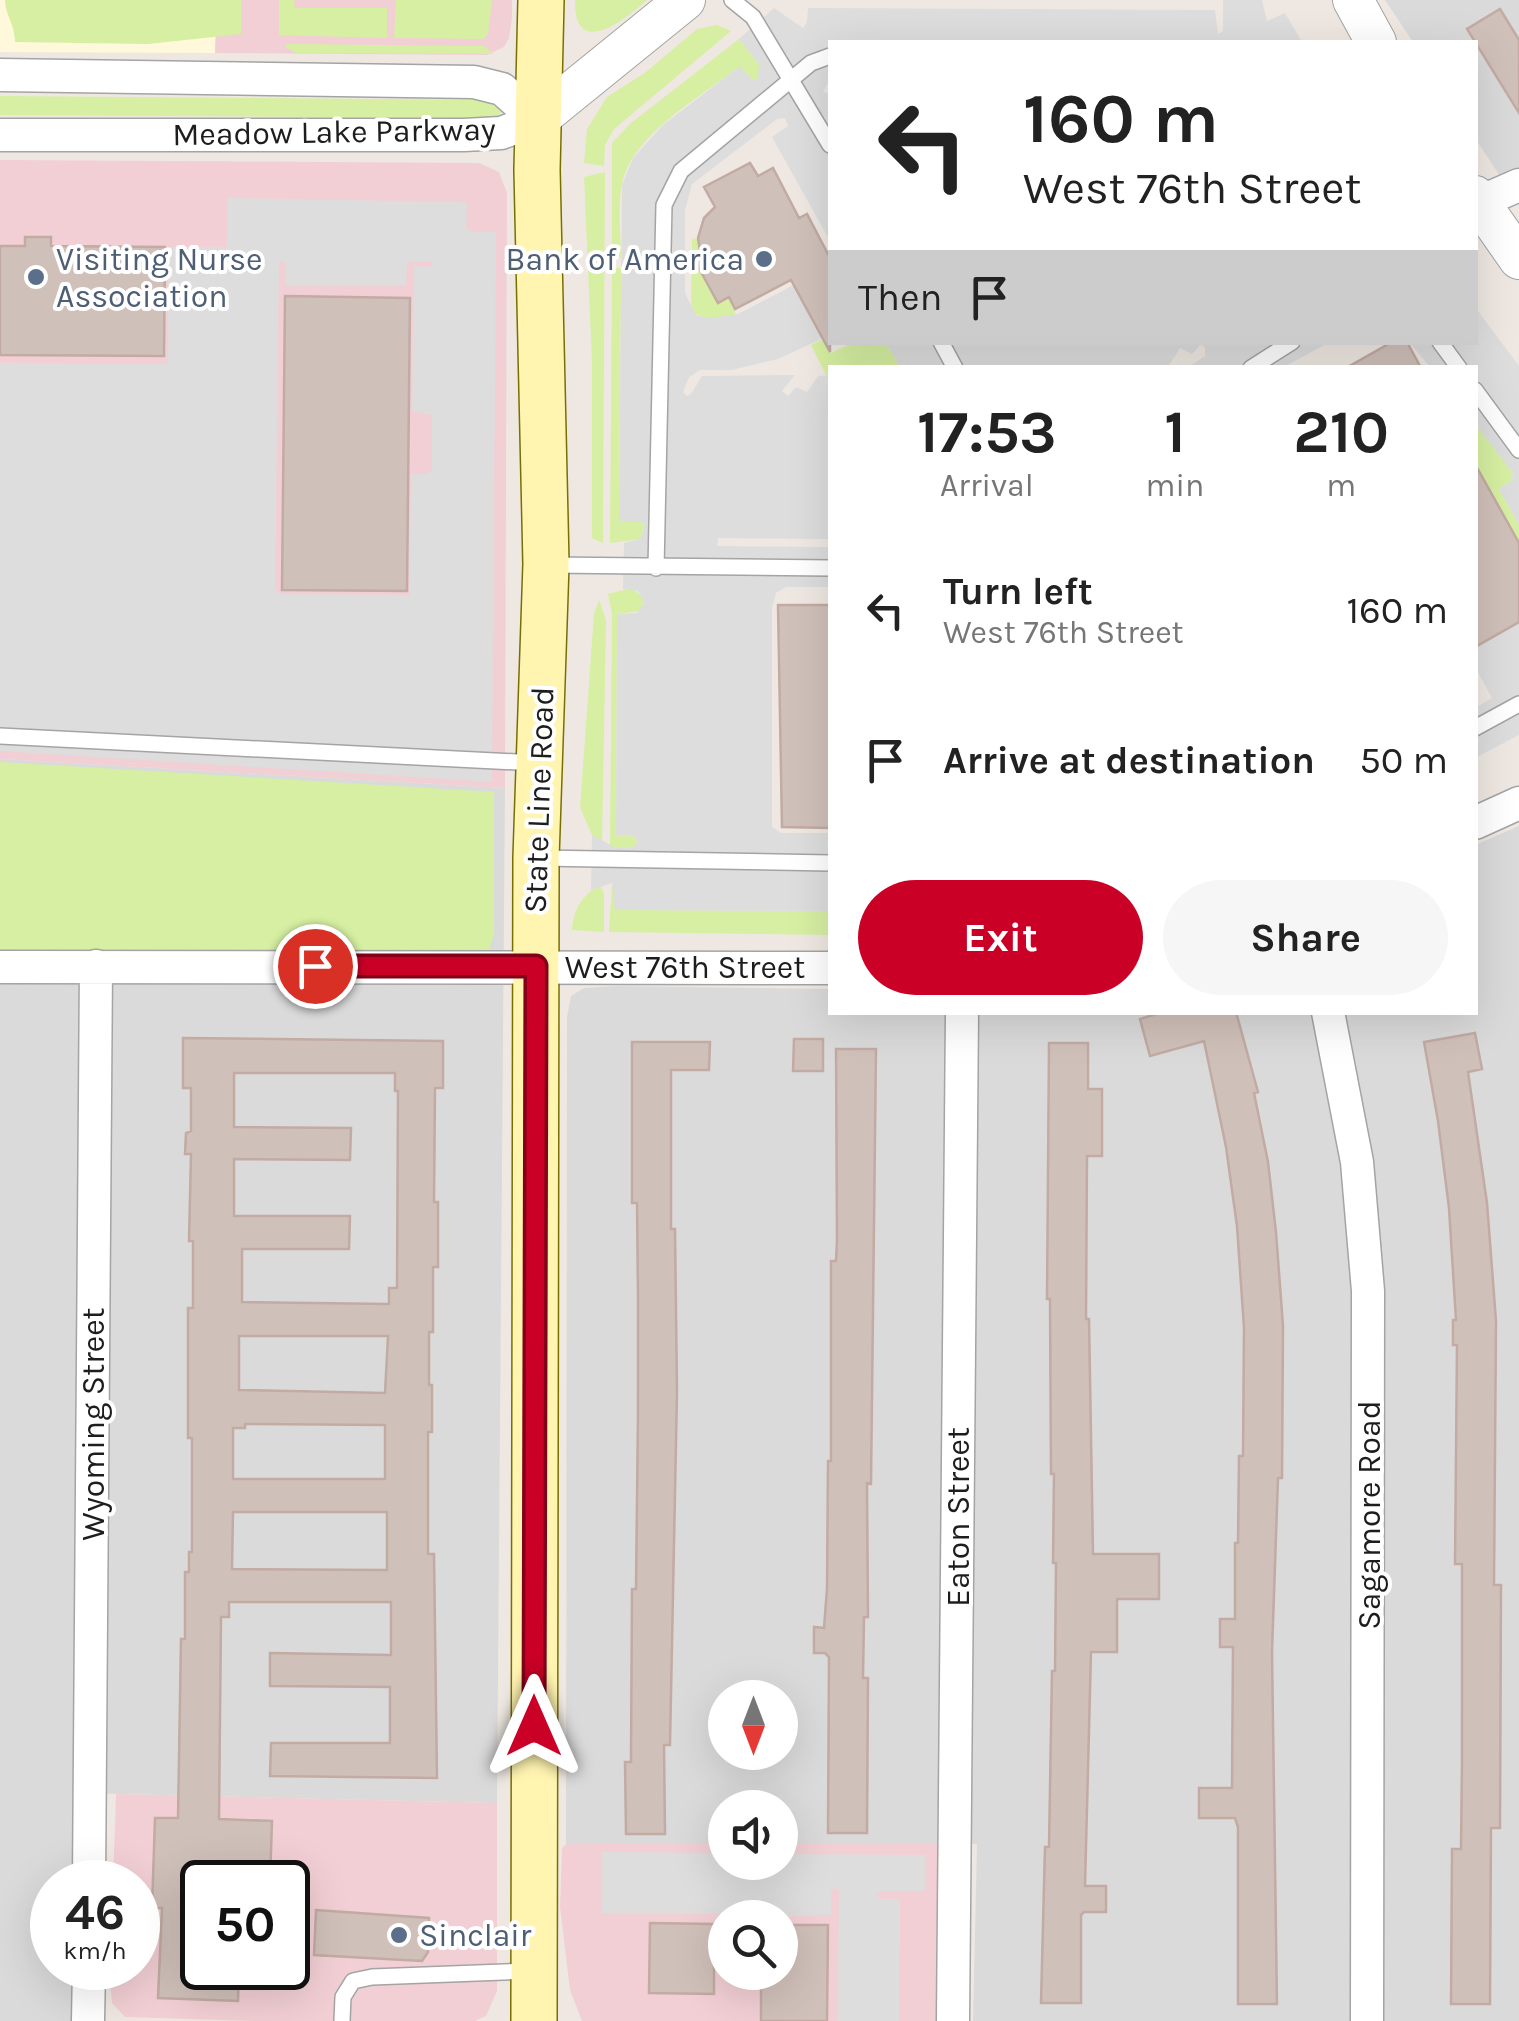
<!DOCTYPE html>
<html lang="en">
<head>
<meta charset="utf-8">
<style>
  :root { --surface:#fff; --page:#f6f6f6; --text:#222; --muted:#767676; --accent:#ca0026 }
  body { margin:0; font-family:Karla,sans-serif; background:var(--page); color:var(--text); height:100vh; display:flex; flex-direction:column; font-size:38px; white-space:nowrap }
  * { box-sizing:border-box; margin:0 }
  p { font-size:32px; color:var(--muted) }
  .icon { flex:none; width:55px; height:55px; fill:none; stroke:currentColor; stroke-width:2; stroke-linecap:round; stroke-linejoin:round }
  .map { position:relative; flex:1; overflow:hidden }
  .panel { position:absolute; left:828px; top:365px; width:650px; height:650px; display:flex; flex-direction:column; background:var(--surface); border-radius:0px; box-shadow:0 10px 40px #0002 }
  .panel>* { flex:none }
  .banner { position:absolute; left:828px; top:40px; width:650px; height:305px; border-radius:0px; box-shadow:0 10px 40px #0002; background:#fff; color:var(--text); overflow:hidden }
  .needle { width:65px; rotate:180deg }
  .buttons { position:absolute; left:708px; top:1680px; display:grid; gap:20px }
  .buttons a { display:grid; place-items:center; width:90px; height:90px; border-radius:50%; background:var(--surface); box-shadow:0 10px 40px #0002; font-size:50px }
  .speed { position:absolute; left:30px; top:1860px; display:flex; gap:20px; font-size:50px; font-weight:700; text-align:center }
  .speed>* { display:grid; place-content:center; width:130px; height:130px; border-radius:50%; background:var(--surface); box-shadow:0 10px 40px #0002; line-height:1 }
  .speed small { font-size:25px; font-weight:400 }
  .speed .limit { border:5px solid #111; border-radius:15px; background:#fff; color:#111 }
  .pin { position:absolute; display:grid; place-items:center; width:85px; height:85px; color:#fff; margin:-42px; border:5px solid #fff; border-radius:50%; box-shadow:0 2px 10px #0007 }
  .me { position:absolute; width:110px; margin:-55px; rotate:0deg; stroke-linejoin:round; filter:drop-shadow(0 0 8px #0008) }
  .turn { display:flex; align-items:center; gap:35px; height:210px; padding:0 30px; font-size:45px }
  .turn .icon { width:130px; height:130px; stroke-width:2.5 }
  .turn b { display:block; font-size:70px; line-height:85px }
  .then { display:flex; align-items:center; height:95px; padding:0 30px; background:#0003; gap:20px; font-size:38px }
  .eta { display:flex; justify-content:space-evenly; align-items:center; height:170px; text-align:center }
  .eta b { font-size:60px; font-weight:700; line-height:70px }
  .action { display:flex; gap:20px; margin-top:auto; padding:20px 30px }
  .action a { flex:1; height:115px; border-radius:60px; background:var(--accent); color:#fff; font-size:40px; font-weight:700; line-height:115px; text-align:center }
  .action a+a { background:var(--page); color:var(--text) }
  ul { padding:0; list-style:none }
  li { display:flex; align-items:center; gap:30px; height:150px; padding:0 30px }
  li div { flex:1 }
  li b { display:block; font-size:38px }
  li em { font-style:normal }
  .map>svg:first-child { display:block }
</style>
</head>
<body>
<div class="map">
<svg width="1519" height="2021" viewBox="0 0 1519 2021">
  <rect width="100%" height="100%" fill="#efe8e2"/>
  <path fill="#dbdada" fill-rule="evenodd" d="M1385 0H1519V205L1475 138V42H1413Z
    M0 759 505 788 497 1803 79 1793 76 1882H52V1968H74L73 2021H0Z
    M1519 826V2021H973L977 1844H780V1808H725V1844H566L567 1017 571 996 584 988 615 986 830 989V1012H1475V845ZM725 1698H780V1752H725Z"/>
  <path fill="#f2cfd4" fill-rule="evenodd" d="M216 0H512V18L509 38 504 47 487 55 215 53Z
    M0 160 479 163 499 172 507 193 505 788 0 759Z
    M116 1794 497 1803V1991L486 2016 475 2021H253L125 2017 112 2003 109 1968H138V1882H113ZM202 1882H288V1968H202Z
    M566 1844H725V1862H780V1844H939L940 2021H582L570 1990 560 1907 562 1848ZM725 1918H780V1972H725Z"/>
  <path fill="#fff8db" d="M0 0H216L215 53 0 52Z"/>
  <path fill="#d6efa2" d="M5 0H241V34L148 44 15 42C15 24 5 15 5 0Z
    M279 0H294L295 8H387V38L279 35Z
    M396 0H492L488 34 483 39 394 38Z
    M575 0H647C626 19 574 61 575 0Z
    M717 25 731 31 614 129 605 145 604 166 584 163 587 129 607 97 646 72 697 29Z
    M739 39 759 64V78L753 81 739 67C703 95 635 133 623 180 617 204 621 233 621 258H612V143L631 123Z
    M290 44 484 46 493 54 296 53 284 46Z
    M0 96 494 100 502 112 494 118 0 115Z
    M605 172 603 543 592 538V363L584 177Z
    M698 238 704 256 696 261 717 302 729 297 736 315C721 318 703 322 691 310L692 239Z
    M612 268H621L619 520 641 521 645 527 640 539 610 543Z
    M823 339 831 353 852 343H886L900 367 830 368V375H826L811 345Z
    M1475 424 1513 473 1511 481 1499 489 1519 525V543L1475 464Z
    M632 588 644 599 641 611 617 614 616 834 633 835 638 843C633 850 619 849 610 846L612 614 608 594Z
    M599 600 606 620 602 843 592 835 580 807 594 614Z
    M0 762 494 792V934L489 950 476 953 0 949Z
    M612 883 616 910 830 911V935L609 932Z
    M600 885 604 894V932L572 930C573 910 583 894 600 885Z"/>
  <path fill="#ddd" fill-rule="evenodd" d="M1223 0H1262L1267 21 1285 13 1302 42H830V79L823 92 830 94V241L772 137 788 126 785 118 777 119 692 184 685 210V293L696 315 709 318 738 314 830 266V335L778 359 732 370H700L689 377 683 392 687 396 691 394 702 376 795 375 782 391 788 396 796 387 807 392 818 376 830 375V539L718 538 717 546 830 547V587H786L776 593 772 608V827L781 833H830V911L615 910 612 883 591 890 592 835 616 848 633 847 638 842 633 835H616L617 614 637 613 644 603 638 591 623 589 624 543 640 539 645 526 641 521H619L622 185 633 158 663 125 740 66 753 81 758 78 759 64 739 39 774 8 803 28 807 22 808 8 1215 10 1218 34 1223 31Z
    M227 198 467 202 466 228 471 232H496L492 782 0 751V363L168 364V247H227ZM282 260 286 264V285H406L407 262 433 261 431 267 414 266 412 411 432 415V470L426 474H411L409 595 280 594 275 589 279 264Z
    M1475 307 1519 366V525L1499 489 1511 481 1513 473 1475 424V368L1430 367 1410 343 1475 342Z
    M886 343H1328L1282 368 1188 367 1205 356V348L1201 344 1192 354 1180 348 1168 367H900Z
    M1519 623V735L1475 758V708L1492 698 1475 667V647Z
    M602 1852 725 1853V1862H780V1854L925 1855V1891H881L877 1895 880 1899H900L899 2021H837L839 1891 835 1887 831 1891V1915L727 1918 726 1914 602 1913Z"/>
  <path fill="#d0c0ba" stroke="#c2aba3" stroke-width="2.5" fill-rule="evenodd" d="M1500 9 1519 40V113L1467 29Z
    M750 163 758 176 773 168 799 218 807 214 830 258V352L791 280 735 309 729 297 718 303 695 261 701 257 698 238 704 218 715 207 704 187Z
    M25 237H51V246L165 247 164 356 0 355V246H25Z
    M285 296 410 298 407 591 282 590Z
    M1392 342H1407L1421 368H1346Z
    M1475 464 1519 543V622L1475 647Z
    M778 605H830V828L782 827Z
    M1163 1012H1236L1258 1092 1254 1093 1268 1162 1276 1232 1283 1326 1282 1478H1278L1272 1652 1277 2004H1238V1827L1235 1818H1199V1788H1232L1233 1647H1220V1619H1235V1543H1238L1239 1456H1243L1244 1328 1237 1226 1226 1147 1204 1041 1150 1056 1140 1019Z
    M1475 1033 1482 1069 1468 1072 1487 1203 1496 1321 1494 1585H1501L1500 1828H1491L1490 2004H1451L1452 1849H1461L1462 1761V1564H1455L1457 1345H1453V1320H1456L1449 1208 1438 1121 1424 1042Z
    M183 1038 443 1041V1088H435L434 1202H438V1267H433V1332H429V1385H432V1432H428V1554H434L437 1778 270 1776 271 1743H390V1687L270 1686V1653L391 1655V1602H229V1617H221L219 1819 272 1821 270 1882H202V1968H239L238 2001 158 1998 162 1908H152L155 1818H178L181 1639H185V1572H189V1552H192V1438H188V1308H193V1241H189L191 1154H185L186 1133 191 1131V1088H183ZM234 1073H395V1091H398L397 1288H389V1304L242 1302V1249H349L350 1216H234V1159L350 1160 351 1128 234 1127ZM239 1336H388L385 1393 239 1390ZM245 1424 385 1425V1479H233V1428H245ZM233 1512H387V1570L232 1569Z
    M794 1039H823V1071H793Z
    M632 1042H710L709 1070H671V1229H675L677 1391 670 1745H664L665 1834H626L625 1762H631L632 1589H636L638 1412V1296L637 1203H632Z
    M1049 1043H1088V1089H1102V1156H1087L1086 1319H1089L1093 1554H1159V1599H1117V1652H1091L1085 1886H1106V1912H1084L1081 1915V2003H1041L1045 1847H1049L1052 1671H1055L1056 1563H1053L1054 1474H1051L1050 1299H1047Z
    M836 1049H876L871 1484 867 1483 868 1617H864L863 1678H868L867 1833H828L829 1657 825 1653H814V1627L824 1628 827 1589 828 1461H831V1261H836L837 1240Z
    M316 1910 429 1918 428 1952 422 1961 314 1955Z
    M650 1923 714 1924V1994L649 1993Z
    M780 1925H828L827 2021H761V1972H780Z"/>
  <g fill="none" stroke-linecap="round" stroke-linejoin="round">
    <defs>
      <path id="service" d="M732 0 753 17 830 145
        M941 342 955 368
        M1440 342 1459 368
        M1251 368 1292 342
        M1475 390 1519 450
        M550 565 830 568
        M656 568 664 205 681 171 811 63 830 56
        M1475 728 1519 704
        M0 736 536 763
        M539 858 830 863
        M342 2021 343 1997 353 1981 372 1977 530 1971"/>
      <path id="minor" d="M0 75 474 82 502 89 537 120
        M0 135H464L501 133 537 120
        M1480 202 1519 185
        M1475 823 1519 803
        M0 967 830 968
        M1328 1012 1357 1162 1368 1291 1367 2021
        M89 1882 96 966
        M88 2021 89 1968
        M953 2021 962 1012"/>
      <path id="tertiary" d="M1353 0 1376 42
        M537 120 685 0
        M1475 196 1519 259"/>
      <path id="secondary" d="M534 2021 536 858 546 564 537 170 541 0"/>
    </defs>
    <use href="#service" stroke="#a4a4a4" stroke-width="18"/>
    <use href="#minor" stroke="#a4a4a4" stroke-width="35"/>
    <use href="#tertiary" stroke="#a4a4a4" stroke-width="42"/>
    <use href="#secondary" stroke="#786f00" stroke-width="48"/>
    <use href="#service" stroke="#fff" stroke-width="15"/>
    <use href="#minor" stroke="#fff" stroke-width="32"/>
    <use href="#tertiary" stroke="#fff" stroke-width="40"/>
    <use href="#secondary" stroke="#fff4b0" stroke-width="45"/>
  </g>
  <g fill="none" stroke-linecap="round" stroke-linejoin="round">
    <defs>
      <path id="route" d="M315 966H536L534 1726"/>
    </defs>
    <use href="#route" stroke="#830019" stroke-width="25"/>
    <use href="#route" stroke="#ca0026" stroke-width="18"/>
  </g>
  <g fill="#5c6f8a" stroke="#fff" stroke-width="4">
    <circle cx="764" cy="259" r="10"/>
    <circle cx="36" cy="277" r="10"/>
    <circle cx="399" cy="1935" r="10"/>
  </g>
  <g text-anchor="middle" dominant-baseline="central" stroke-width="8" stroke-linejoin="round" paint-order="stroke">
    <g font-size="32" fill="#1d1d1d" stroke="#fff">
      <text transform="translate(334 132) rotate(-1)">Meadow Lake Parkway</text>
      <text transform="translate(539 800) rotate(-88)">State Line Road</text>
      <text x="685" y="967">West 76th Street</text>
      <text transform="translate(93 1424) rotate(-90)">Wyoming Street</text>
      <text transform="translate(1369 1515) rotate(-90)">Sagamore Road</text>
      <text transform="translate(958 1517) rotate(-90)">Eaton Street</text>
    </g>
    <g font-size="32" fill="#4e5e75" stroke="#fff" text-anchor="start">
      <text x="56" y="259">Visiting Nurse<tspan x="56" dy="37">Association</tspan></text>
      <text x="744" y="259" text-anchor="end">Bank of America</text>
      <text x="419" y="1935">Sinclair</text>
    </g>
  </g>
</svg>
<div class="buttons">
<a><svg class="needle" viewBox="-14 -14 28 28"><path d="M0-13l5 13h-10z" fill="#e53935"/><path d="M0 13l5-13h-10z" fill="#767676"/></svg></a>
<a><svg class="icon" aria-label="sound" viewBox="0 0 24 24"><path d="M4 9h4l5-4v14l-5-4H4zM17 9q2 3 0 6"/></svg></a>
<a><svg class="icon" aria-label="search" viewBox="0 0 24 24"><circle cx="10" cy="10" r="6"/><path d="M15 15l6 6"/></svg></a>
</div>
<div class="speed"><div>46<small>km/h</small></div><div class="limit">50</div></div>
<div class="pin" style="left:315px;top:966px;background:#d93025"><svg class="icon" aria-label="arrive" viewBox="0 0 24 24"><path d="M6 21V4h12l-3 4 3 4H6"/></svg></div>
<svg class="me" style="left:534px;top:1726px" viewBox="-20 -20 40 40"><path d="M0-17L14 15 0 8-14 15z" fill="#ca0026" stroke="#fff" stroke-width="4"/></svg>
<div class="banner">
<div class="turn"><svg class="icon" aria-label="left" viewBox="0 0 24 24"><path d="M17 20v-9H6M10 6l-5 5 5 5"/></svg><div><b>160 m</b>West 76th Street</div></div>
<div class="then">Then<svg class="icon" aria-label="arrive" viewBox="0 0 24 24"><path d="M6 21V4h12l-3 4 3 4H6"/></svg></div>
</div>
<section class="panel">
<div class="eta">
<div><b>17:53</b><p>Arrival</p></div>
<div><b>1</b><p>min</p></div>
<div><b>210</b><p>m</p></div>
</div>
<ul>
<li><svg class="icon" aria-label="left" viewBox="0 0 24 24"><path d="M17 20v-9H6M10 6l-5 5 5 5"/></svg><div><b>Turn left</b><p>West 76th Street</p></div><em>160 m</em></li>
<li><svg class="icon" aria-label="arrive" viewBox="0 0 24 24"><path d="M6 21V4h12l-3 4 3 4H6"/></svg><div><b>Arrive at destination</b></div><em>50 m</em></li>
</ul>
<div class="action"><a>Exit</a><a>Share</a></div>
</section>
</div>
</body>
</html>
